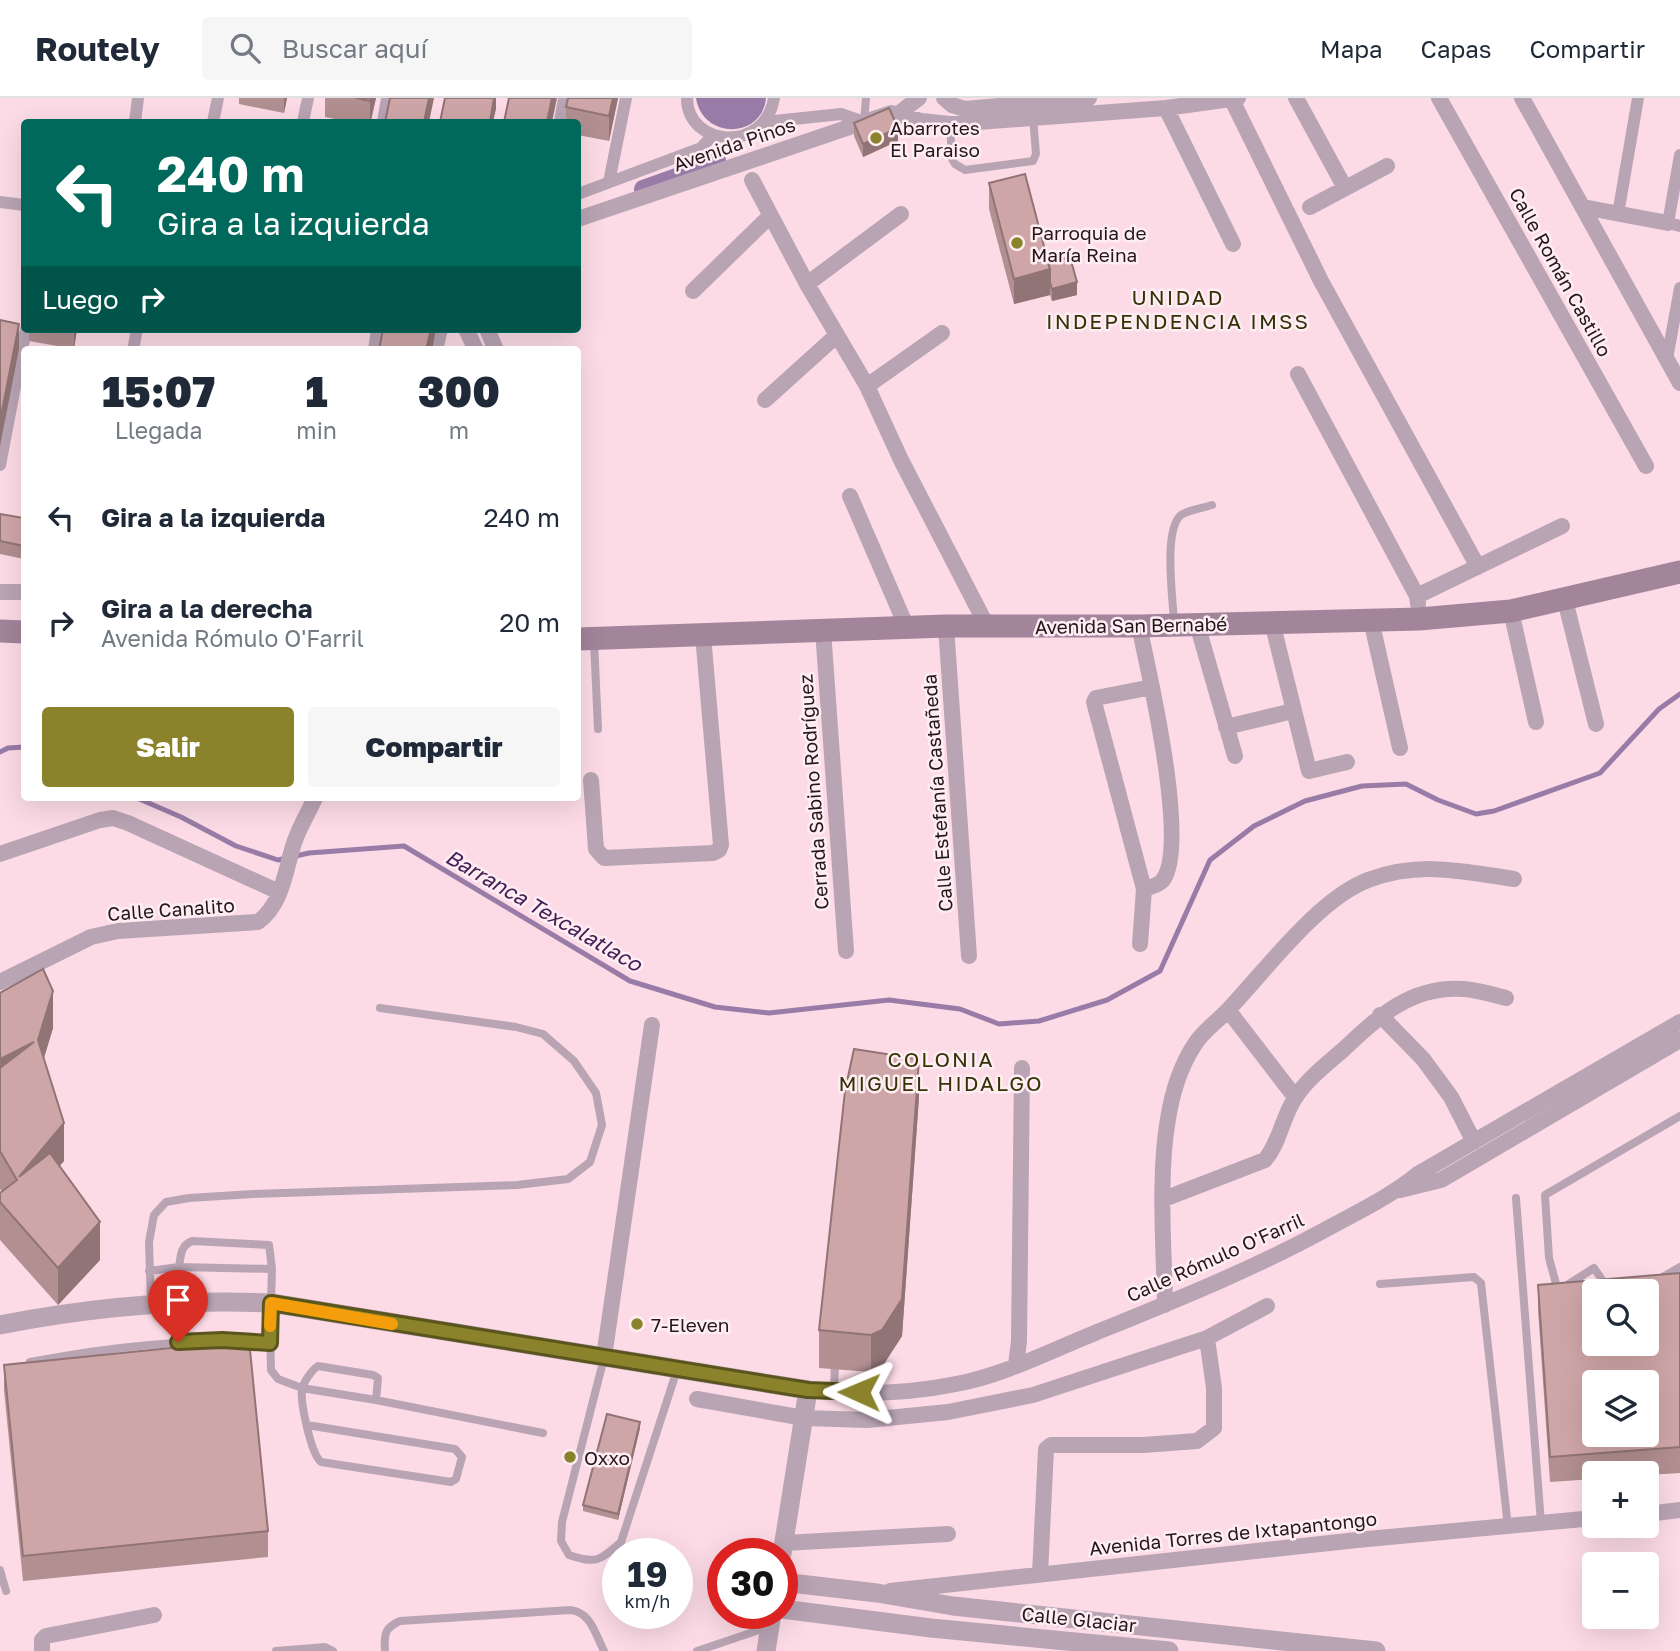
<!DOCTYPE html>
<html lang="es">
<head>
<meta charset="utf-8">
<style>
  :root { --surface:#fff; --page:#f6f6f7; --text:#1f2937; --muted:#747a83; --line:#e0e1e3; --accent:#8b832b }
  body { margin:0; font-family:"Golos Text",sans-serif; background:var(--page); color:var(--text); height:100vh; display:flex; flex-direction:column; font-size:26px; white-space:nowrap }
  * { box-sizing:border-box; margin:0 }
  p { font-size:23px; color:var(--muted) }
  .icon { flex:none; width:38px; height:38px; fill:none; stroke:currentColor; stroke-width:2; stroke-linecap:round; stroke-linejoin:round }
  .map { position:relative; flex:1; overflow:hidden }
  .sheet { position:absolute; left:21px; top:248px; width:560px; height:455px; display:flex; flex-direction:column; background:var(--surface); border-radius:7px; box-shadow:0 7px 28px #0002 }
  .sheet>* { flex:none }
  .banner { position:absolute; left:21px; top:21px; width:560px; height:214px; border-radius:7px; box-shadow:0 7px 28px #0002; background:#00695c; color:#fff; overflow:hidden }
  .tools { position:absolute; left:1582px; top:1181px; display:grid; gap:14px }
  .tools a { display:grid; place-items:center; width:77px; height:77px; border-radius:7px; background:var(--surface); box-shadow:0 7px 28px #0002; font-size:35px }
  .speed { position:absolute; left:602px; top:1440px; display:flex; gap:14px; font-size:35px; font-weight:700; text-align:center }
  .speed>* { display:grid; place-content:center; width:91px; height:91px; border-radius:50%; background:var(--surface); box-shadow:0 7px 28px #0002; line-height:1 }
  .speed small { font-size:18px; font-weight:400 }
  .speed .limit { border:10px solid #d22; background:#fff; color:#111 }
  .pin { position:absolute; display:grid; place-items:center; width:60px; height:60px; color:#fff; margin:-72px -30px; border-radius:50% 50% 50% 0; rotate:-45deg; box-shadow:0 0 7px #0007 }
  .pin .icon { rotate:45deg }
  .me { position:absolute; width:77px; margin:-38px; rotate:271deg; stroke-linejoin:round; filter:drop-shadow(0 0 5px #0008) }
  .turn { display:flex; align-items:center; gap:24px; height:147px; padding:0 21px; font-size:32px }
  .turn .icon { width:91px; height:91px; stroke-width:2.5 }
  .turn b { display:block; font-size:49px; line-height:60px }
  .then { display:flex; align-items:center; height:66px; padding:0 21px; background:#0003; gap:14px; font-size:26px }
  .eta { display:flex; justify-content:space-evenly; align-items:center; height:119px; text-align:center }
  .eta b { font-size:42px; font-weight:800; line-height:49px }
  .button { display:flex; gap:14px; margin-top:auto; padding:14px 21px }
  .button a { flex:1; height:80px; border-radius:7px; background:var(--accent); color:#fff; font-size:28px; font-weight:800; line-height:80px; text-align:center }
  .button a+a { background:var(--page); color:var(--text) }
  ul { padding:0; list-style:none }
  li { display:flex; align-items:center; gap:21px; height:105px; padding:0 21px }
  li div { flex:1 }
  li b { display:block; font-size:26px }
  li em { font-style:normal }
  header { display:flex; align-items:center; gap:42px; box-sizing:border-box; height:98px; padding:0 35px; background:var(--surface); border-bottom:2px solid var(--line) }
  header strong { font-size:33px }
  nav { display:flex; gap:38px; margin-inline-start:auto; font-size:24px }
  .search { width:490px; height:63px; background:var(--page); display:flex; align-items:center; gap:18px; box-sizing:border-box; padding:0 24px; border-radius:7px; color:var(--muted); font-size:26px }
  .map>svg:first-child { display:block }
</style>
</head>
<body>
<header>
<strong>Routely</strong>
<div class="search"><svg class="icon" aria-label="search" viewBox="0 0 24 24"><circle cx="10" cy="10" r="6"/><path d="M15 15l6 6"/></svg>Buscar aquí</div>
<nav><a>Mapa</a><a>Capas</a><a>Compartir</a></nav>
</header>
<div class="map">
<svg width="1680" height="1553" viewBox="0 0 1680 1553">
  <rect width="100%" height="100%" fill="#fcdbe6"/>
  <path fill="#987ca7" d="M696 0H766C762 42 702 41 696 0Z"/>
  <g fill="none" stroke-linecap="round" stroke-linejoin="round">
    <path stroke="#987ca7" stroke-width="5" d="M0 654 8 650 24 649
      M137 700 181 719 236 748 278 762 309 755 404 748 630 883 715 909 769 915 889 902 960 911 999 926 1039 923 1107 902 1160 873 1210 762 1254 728 1305 703 1362 688 1406 686 1438 702 1476 716 1494 713 1600 675 1659 611 1680 596"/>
    <path stroke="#987ca7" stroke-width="18" d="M643 91 716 65 717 62"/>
    <path stroke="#b9a4b4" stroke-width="8" d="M864 24 866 0
      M950 26 952 61 955 66 965 72 1033 63 1036 56 1033 19
      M1174 524C1173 501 1163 432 1181 417 1188 412 1203 410 1212 407
      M594 543 598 631
      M1516 1100 1541 1425
      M179 1169C181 1158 180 1148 192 1143L269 1147 272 1171 270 1235 271 1272 278 1281 302 1290 376 1302 543 1335
      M149 1173 179 1169 272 1171
      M1661 1180 1680 1169
      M1380 1186 1474 1179 1481 1185 1508 1429
      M1564 1189 1594 1170 1609 1192 1613 1194
      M1558 1193 1549 1160 1545 1097 1680 1018
      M151 1205 149 1144 154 1117 166 1104 189 1100 253 1096 517 1087 568 1081 590 1064 602 1027 596 995 574 963 543 936 516 929 380 910
      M604 1260 562 1424 561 1443 569 1457C596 1466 600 1463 621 1444L677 1272
      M30 1264C110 1249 188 1240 270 1245
      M834 1295 835 1263
      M307 1327 455 1351 462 1359 456 1381 451 1384 321 1364C311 1356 300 1304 302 1291 304 1283 312 1272 318 1268L373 1277 378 1280 376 1302
      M0 1472 6 1493
      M276 1553 325 1549 333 1553
      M385 1553C384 1537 384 1530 400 1523L570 1512C591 1514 595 1536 604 1553
      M697 1553 768 1529"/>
    <path stroke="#b9a4b4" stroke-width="12" d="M687 0C687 49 765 56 774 0
      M135 24 138 0
      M213 24 218 0
      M303 24 308 0
      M383 24 387 0
      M560 24 564 0
      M765 24 841 16 864 24
      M1680 57 1668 125 1680 128
      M609 84 626 0
      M578 96 701 50 713 37
      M0 104 24 107
      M1618 116 1638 0
      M133 252 137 231
      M374 252 377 231
      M437 252 442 231
      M1667 261 1680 190
      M0 367 26 231"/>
    <path stroke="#b9a4b4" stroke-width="16" d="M944 0 952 7 965 11 1089 0
      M1296 0 1345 90
      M1439 0 1646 368
      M1522 0 1680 285
      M1232 2 1321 183 1478 469
      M1166 10 1233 146
      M898 16 919 0
      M752 82 807 186 867 288 901 362 987 528
      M1310 109 1387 68
      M1583 109 1668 125
      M578 121 891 15 921 23 950 26 1166 10 1238 0
      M807 186 901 116
      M693 193 770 118
      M466 231 476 252
      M487 231 496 252
      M1298 276 1417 498
      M867 288 942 235
      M765 302 836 238
      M850 398 907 530
      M0 494H24
      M1565 502 1596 626
      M1418 506 1417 498 1562 428
      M1511 513 1536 624
      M1371 522 1400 650
      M1272 524 1309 673 1347 664
      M1197 526 1235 658
      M946 528 969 858
      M1139 528C1149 575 1189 746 1163 782 1158 788 1150 789 1144 791
      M823 532 846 853
      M1226 629 1293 613
      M591 682 596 751 604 760 713 755 719 752 721 747 703 537
      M0 756 100 722 113 720 128 725 279 794
      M1140 846 1144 791 1094 604 1096 600 1152 589
      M0 884 91 839 118 833 258 824C283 805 285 773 294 745 299 730 308 715 315 700
      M1228 912 1295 999
      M1380 917 1423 961 1451 999 1474 1044
      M1400 1092 1441 1082 1680 942
      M1164 1101 1265 1062C1280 1044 1282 1020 1295 1000 1307 981 1327 966 1344 951 1379 918 1412 887 1464 891 1478 892 1493 897 1506 900
      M1165 1207C1164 1149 1158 1077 1168 1021 1172 996 1181 967 1195 946 1203 933 1218 923 1228 912 1265 873 1318 801 1368 782 1419 763 1462 773 1514 781
      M604 1259 652 927
      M1016 1267 1019 1243 1022 970
      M808 1292C857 1297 907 1296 956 1286 1004 1277 1050 1253 1095 1235 1176 1202 1256 1170 1332 1128 1362 1112 1392 1097 1418 1076L1680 924
      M697 1301 804 1320 867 1322 948 1314 1033 1297 1207 1240 1267 1208
      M1647 1416 1680 1412
      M784 1445 948 1436
      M1040 1476 1046 1351 1051 1347H1143L1197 1343 1214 1330V1290L1207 1240
      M890 1493 1357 1442 1594 1420
      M42 1553V1542L46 1538 154 1517"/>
    <path stroke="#b9a4b4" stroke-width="19" d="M0 1227C91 1209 178 1201 271 1205L808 1292 782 1456
      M782 1484 877 1495 953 1508 1376 1553
      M782 1511 931 1530 1169 1553
      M766 1553 772 1516"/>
    <path stroke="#a2849b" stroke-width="23" d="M0 533 24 534
      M578 541 946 528H1139L1419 521 1511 513 1680 474"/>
  </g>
  <path fill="#b28f90" d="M239 0H287L284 15 239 6Z
    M325 0H376L371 24H351L325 19Z
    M568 0H618L609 43 578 37V24H566V9Z
    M854 25 898 43 863 59 854 38Z
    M989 85 1048 165 1077 197 1052 203 1050 197 1014 206 989 111Z
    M29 231H77L74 251 29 243Z
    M0 416 24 420V461L0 456Z
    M0 895 53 930 44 960 64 1063 59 1068 100 1162 58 1207 0 1142V1095L2 1094 0 1091Z
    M919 999 902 1238 882 1269 871 1274 819 1270V1232Z
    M1680 1175V1375L1647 1377V1376H1594V1381L1550 1384 1538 1212V1187Z
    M4 1267 268 1433V1459L23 1483 4 1292Z
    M640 1330 618 1422 583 1413V1407Z"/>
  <path fill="#917475" d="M284 0H287L284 15Z
    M371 0H376L370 24V3Z
    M429 0H434L429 24H424Z
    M494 0H496V11L493 24H490Z
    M552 0H557L552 24H547Z
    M613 0H618L609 43V18Z
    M898 30V43L863 59V46Z
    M1050 171V197L1014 206V181Z
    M1077 184V197L1052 203V191Z
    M19 226V251L0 348V323Z
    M74 231H77L74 251Z
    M431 231H436L432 252H426Z
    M53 893V930L38 979V942Z
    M34 944 0 999V961Z
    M919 961V999L902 1238 882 1269 871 1274V1237Z
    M64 1025V1063L19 1116V1079Z
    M100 1124V1162L58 1207V1170Z
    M640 1324V1330L618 1422V1416Z"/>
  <path fill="#cfa6a7" stroke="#917475" stroke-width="2" fill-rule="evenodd" d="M356 0H371L370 3Z
    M390 0H429L424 24H385Z
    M445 0H494L490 24H440Z
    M509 0H552L547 24H504Z
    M568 0H613L609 18 566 9Z
    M889 10 898 30 863 46 854 25Z
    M1025 76 1050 171 1014 181 989 85Z
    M1070 159 1077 184 1052 191 1050 184V171L1048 165Z
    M0 222 19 226 0 323Z
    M383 231H431L426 252H379Z
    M0 416 24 420V448L0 443Z
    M43 871 53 893 38 942 64 1025 19 1079 50 1055 100 1124 58 1170 0 1104V1095L17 1082 0 1053V970L34 944 0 961V895Z
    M854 951 919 961 902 1201 882 1232 871 1237 819 1232 845 993Z
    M1680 1175V1349L1550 1359 1538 1187ZM1594 1194H1647V1246H1594ZM1594 1284H1647V1337H1594Z
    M249 1242 268 1433 23 1458 4 1267Z
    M607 1316 640 1324 618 1416 583 1407Z"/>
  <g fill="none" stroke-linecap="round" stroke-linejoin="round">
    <defs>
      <path id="route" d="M178 1244 222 1242 270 1245 271 1205 808 1292 859 1294"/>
    </defs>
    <use href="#route" stroke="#5a551c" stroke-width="18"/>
    <use href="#route" stroke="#8b832b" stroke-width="12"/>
    <path stroke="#f59e0b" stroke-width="12" d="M270 1228 271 1205 392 1226"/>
  </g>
  <g fill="#8b832b" stroke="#feeef3" stroke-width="2.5">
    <circle cx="876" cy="40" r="7"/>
    <circle cx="1017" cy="145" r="7"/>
    <circle cx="637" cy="1226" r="7"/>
    <circle cx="570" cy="1359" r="7"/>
  </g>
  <g text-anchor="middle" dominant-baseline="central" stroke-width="5" stroke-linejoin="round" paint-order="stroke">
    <g font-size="19" fill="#24161b" stroke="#feeef3" text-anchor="start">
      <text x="890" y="29">Abarrotes<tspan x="890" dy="22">El Paraiso</tspan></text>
      <text x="1031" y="134">Parroquia de<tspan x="1031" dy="22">María Reina</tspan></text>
      <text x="651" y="1226">7-Eleven</text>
      <text x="584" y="1359">Oxxo</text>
    </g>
    <g font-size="19" fill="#24161b" stroke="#feeef3">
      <text transform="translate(734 46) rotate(-19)">Avenida Pinos</text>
      <text transform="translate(1561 174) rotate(61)">Calle Román Castillo</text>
      <text transform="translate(1131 527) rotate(-1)">Avenida San Bernabé</text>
      <text transform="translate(813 694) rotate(-94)">Cerrada Sabino Rodríguez</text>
      <text transform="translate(937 695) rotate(-94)">Calle Estefanía Castañeda</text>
      <text transform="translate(171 811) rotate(-4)">Calle Canalito</text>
      <text transform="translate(1215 1159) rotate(-24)">Calle Rómulo O'Farril</text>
      <text transform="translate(1233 1435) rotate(-6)">Avenida Torres de Ixtapantongo</text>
      <text transform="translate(1079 1521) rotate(6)">Calle Glaciar</text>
    </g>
    <g font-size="21" letter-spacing="2" fill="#353206" stroke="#feeef3">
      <text x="1178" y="199">UNIDAD<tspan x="1178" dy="24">INDEPENDENCIA IMSS</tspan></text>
      <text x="941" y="961">COLONIA<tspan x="941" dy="24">MIGUEL HIDALGO</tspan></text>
    </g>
    <g font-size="21" font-style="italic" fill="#452058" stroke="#feeef3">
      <text transform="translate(544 812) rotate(30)">Barranca Texcalatlaco</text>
    </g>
  </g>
</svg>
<div class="tools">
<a><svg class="icon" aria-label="search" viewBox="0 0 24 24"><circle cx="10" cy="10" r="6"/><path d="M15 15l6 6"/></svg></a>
<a><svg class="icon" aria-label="layers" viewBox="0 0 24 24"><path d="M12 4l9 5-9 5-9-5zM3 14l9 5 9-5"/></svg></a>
<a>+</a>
<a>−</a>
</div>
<div class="speed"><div>19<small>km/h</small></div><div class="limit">30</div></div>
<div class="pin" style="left:178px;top:1244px;background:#d93025"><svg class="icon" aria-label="arrive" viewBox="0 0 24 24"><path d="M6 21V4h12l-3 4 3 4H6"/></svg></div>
<svg class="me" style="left:859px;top:1294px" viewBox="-20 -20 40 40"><path d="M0-17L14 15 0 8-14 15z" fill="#8b832b" stroke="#fff" stroke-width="4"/></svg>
<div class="banner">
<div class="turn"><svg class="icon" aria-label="left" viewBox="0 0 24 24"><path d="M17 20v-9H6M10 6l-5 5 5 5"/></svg><div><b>240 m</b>Gira a la izquierda</div></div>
<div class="then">Luego<svg class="icon" aria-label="right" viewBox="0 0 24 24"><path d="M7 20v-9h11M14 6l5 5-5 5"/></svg></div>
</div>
<section class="sheet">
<div class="eta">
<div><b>15:07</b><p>Llegada</p></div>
<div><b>1</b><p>min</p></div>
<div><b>300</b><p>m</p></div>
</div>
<ul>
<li><svg class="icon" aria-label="left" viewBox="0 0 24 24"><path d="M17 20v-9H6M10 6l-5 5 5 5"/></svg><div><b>Gira a la izquierda</b></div><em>240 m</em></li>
<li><svg class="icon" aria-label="right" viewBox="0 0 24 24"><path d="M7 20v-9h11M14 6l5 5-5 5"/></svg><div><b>Gira a la derecha</b><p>Avenida Rómulo O'Farril</p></div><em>20 m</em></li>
</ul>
<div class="button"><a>Salir</a><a>Compartir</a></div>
</section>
</div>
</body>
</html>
